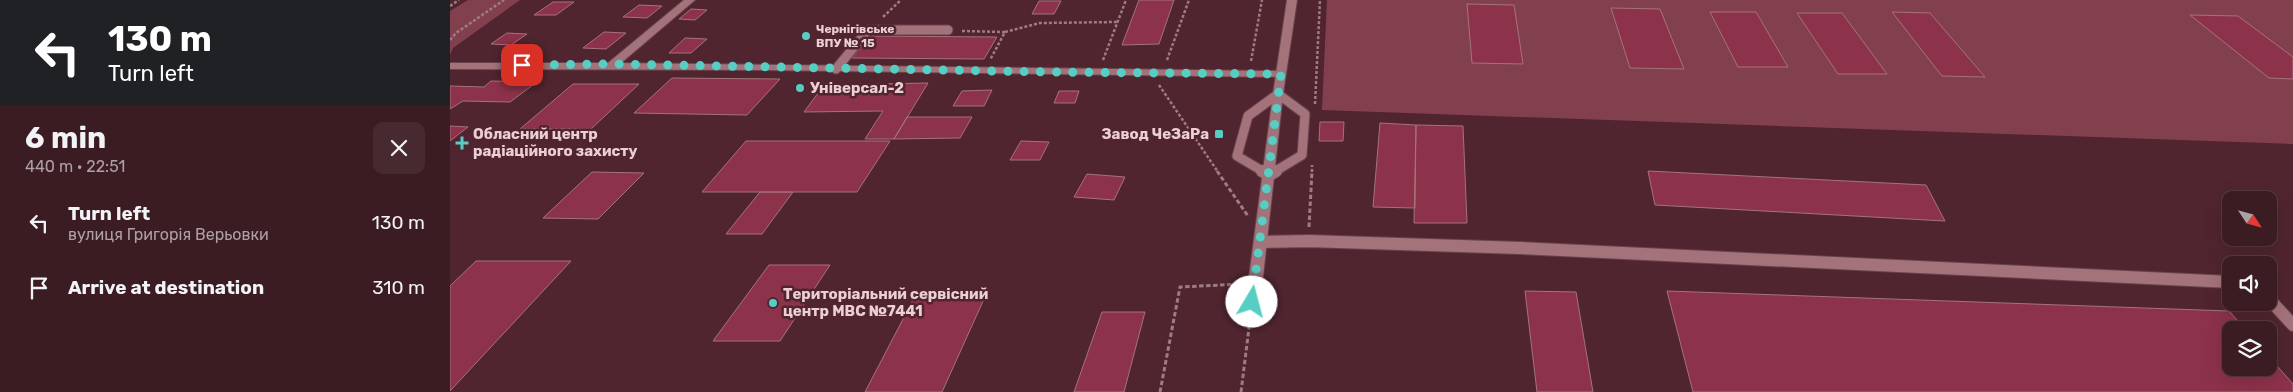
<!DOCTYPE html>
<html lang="en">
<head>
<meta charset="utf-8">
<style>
  :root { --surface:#3c1c23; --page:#472930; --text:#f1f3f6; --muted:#aca1a6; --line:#553a41 }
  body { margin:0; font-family:Rubik,sans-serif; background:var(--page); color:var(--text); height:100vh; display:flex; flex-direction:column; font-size:19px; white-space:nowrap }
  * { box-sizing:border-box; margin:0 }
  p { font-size:16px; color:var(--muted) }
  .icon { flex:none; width:28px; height:28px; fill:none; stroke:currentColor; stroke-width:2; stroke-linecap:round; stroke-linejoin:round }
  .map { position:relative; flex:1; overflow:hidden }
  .drawer { display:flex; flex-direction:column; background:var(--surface); width:450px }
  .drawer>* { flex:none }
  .top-card { background:#202124; color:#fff; overflow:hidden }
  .needle { width:32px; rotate:126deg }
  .tools { position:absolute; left:1772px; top:191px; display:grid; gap:10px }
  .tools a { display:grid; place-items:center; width:55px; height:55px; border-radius:10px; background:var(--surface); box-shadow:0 5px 20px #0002,0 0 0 1px var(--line); font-size:25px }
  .pin { position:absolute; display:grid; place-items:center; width:42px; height:42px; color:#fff; margin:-21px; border-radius:10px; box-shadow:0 2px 8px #0006 }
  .me { position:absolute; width:55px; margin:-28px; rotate:8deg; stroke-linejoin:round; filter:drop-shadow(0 0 4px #0008) }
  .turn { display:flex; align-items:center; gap:18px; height:105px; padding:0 25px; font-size:22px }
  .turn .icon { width:65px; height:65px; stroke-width:2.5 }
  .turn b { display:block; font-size:35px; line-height:42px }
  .round { display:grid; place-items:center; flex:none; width:52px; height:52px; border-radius:10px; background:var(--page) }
  .head { display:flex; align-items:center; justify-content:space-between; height:85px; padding:0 25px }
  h1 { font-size:30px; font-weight:700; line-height:38px }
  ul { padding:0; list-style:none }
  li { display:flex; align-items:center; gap:15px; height:65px; padding:0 25px }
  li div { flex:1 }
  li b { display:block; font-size:19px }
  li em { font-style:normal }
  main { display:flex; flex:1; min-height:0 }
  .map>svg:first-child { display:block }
</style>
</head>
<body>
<main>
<section class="drawer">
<div class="top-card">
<div class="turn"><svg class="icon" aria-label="left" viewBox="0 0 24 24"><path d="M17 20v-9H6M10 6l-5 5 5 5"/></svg><div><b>130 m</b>Turn left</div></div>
</div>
<div class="head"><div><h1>6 min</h1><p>440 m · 22:51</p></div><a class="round"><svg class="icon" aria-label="close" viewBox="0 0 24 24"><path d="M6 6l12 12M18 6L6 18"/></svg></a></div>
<ul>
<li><svg class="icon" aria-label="left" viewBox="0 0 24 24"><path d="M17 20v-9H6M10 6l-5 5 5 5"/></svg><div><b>Turn left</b><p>вулиця Григорія Верьовки</p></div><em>130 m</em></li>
<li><svg class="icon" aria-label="arrive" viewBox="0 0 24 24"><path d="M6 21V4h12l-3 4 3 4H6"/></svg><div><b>Arrive at destination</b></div><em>310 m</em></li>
</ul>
</section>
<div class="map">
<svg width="1843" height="392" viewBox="0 0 1843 392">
  <rect width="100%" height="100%" fill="#50252f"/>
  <path fill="#82404f" d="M18 0H70L3 48 0 55V11Z
    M877 0H1843V144L872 110Z"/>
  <path fill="#8c324a" stroke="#a5737c" d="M689 0H724L709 44 672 45Z
    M589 1H611L604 14H582Z
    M103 2H124L106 15H84Z
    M1017 4 1064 5 1073 64 1022 63Z
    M189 5 212 6 197 18 173 17Z
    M1161 8 1210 9 1234 69 1180 68Z
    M241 9 257 10 245 20 229 19Z
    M1260 12H1306L1338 67H1288Z
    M1442 12 1480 13 1535 77 1492 76Z
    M1347 13H1392L1437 74H1388Z
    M1740 15 1788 16 1843 57V79L1819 78Z
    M154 32 176 33 156 49 133 48Z
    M57 33 77 34 61 45 41 44Z
    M420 36 547 37 534 59 402 58Z
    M235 38 257 39 241 53H219Z
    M222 78 330 79 297 115 184 113Z
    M41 81 87 82 60 102 13 101 0 109V86L34 87Z
    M478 83 444 139H415L433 111 354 112 374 85Z
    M123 84H189L141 129H70Z
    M542 90 534 106H503L512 91Z
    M609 91H629L625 103H604Z
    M457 117H522L510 138 444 139Z
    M870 122H894L893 141H869Z
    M930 123 966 125 965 208 923 207Z
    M966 125 1013 126 1017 223H964Z
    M0 126 18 127 0 141Z
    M296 141H440L407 192H252Z
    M571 141 599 142 590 160H560Z
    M1198 171 1476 185 1495 221 1205 205Z
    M142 172 194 173 148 219 93 218Z
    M637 174 675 177 664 200 624 197Z
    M310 192H343L312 234H276Z
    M26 261H121L0 391V286Z
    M319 265H380L330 341H263Z
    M1075 291 1126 292 1143 392H1087Z
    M1217 291 1779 311 1796 330H1781V368H1819V357L1843 384V392H1243Z
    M464 298 534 299 492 392H415Z
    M652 312H695L674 392H624Z"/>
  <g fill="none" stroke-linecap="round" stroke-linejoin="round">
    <defs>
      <path id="lane-far1" d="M386 69 418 30H498
        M814 172 787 156 798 116 828 94 855 114 852 155 824 172"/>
      <path id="lane" d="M812 171 819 175 826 171
        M810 242 859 241 1070 248 1781 282
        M1819 299 1843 325"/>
      <path id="street" d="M234 0H245L171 63 831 71 836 74 831 77 312 70 0 69V63H158Z
        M828 91 833 94 813 277 811 280H801L799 277 823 94Z"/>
      <path id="secondary" d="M837 0H847L833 94 828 97 823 94Z"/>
    </defs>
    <use href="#lane-far1" stroke="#68434c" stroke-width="11"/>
    <use href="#lane" stroke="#68434c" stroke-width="14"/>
    <use href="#street" stroke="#68434c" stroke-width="2"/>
    <use href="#secondary" stroke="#68434c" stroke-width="2"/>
    <path stroke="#9f7b82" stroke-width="2.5" stroke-dasharray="3 2" stroke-linecap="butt" d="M0 6 9 0
      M433 17 451 0
      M512 31 555 32 540 60
      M555 32 590 23 668 22
      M0 40 6 33 54 0
      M653 60 676 0
      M717 60 739 0
      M801 61 812 0
      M709 85 768 172
      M865 104 870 0
      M862 172V165"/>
    <path stroke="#9f7b82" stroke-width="3" stroke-dasharray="4.5 2.5" stroke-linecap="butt" d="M767 171 798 216
      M859 227 862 171
      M710 392 730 287 792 284
      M791 392 804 288"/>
    <use href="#lane-far1" stroke="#a4727b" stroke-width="9"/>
    <use href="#lane" stroke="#a4727b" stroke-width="12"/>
    <use href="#street" fill="#a4727b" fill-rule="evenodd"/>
    <use href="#secondary" fill="#a4727b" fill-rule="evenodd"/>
  </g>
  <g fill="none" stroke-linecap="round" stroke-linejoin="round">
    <path stroke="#56cec3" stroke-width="9" stroke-dasharray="0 16.2" d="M72 65 162 64 598 72 831 74 802 302"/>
  </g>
  <g fill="#56cec3" stroke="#50252f" stroke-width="2">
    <circle cx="356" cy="36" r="5"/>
    <circle cx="350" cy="88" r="5"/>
    <rect x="764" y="129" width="10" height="10" rx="2.5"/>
    <path d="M9.5 135.5h5v5h5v5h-5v5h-5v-5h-5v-5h5z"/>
    <circle cx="323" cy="303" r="5"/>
  </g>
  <g text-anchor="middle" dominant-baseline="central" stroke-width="5" stroke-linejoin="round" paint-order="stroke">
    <g font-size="12" font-weight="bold" fill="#eccfd4" stroke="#50252f" text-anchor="start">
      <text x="366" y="29">Чернігівське<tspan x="366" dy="14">ВПУ № 15</tspan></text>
    </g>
    <g font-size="15" font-weight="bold" fill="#eccfd4" stroke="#50252f" text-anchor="start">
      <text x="360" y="88">Універсал-2</text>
      <text x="23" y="134">Обласний центр<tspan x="23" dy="17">радіаційного захисту</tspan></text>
      <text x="759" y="134" text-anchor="end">Завод ЧеЗаРа</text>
      <text x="333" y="294">Територіальний сервісний<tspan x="333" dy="17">центр МВС №7441</tspan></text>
    </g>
  </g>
</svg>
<div class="tools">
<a><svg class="needle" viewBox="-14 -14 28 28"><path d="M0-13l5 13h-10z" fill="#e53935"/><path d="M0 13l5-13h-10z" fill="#aca1a6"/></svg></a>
<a><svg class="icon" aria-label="sound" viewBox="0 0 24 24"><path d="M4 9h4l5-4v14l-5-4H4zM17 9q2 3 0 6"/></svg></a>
<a><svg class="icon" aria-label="layers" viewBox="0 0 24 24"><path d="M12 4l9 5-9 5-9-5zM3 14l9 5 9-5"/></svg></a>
</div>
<div class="pin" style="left:72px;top:65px;background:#d93025"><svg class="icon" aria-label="arrive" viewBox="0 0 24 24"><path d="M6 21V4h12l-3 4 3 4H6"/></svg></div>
<svg class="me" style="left:802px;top:302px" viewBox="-20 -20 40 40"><circle r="19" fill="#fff"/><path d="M0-13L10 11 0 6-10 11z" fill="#56cec3"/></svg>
</div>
</main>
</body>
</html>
